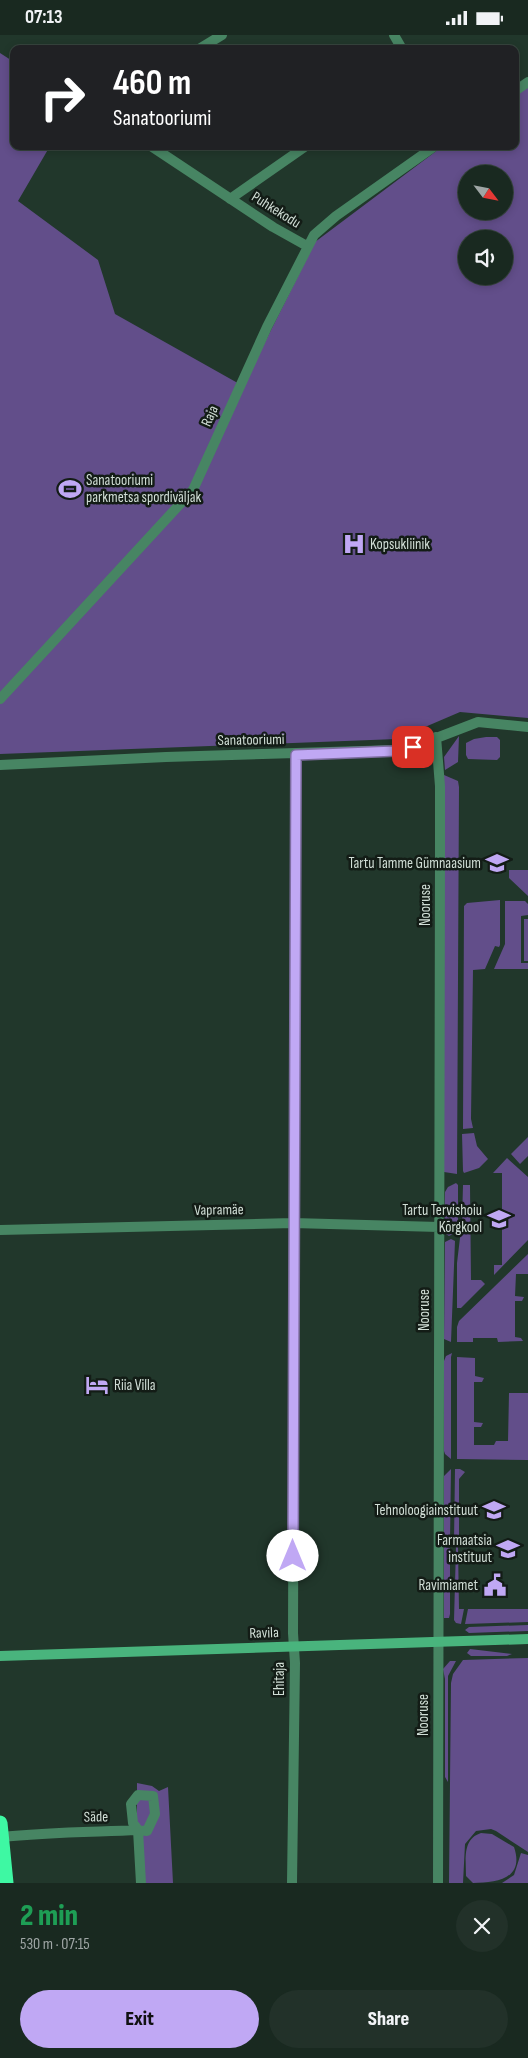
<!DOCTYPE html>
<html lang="en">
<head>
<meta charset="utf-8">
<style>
  :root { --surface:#192920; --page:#223129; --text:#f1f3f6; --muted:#9fa6a5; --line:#37453e; --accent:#c0a8f4 }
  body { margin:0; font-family:"Sofia Sans Condensed",sans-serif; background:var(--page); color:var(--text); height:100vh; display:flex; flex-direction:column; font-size:19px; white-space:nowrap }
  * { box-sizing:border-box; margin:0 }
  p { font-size:16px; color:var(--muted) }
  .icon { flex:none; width:28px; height:28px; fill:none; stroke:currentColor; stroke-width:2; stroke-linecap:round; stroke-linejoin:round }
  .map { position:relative; height:1848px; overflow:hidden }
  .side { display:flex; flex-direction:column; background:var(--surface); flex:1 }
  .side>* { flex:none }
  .hud { position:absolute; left:10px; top:10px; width:509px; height:105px; border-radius:10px; box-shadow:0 2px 8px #0003,0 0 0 1px var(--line); background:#202124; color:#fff; overflow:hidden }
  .needle { width:32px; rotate:122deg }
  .controls { position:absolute; left:458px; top:130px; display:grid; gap:10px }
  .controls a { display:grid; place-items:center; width:55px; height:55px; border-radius:50%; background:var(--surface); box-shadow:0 2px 8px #0003,0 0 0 1px var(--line); font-size:25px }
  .pin { position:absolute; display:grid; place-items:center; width:42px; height:42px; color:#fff; margin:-21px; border-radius:10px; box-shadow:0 2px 8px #0006 }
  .me { position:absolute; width:55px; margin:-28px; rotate:0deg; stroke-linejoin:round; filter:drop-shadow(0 0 4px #0008) }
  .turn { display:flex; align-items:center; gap:18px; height:105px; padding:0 20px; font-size:22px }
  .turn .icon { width:65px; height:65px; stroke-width:2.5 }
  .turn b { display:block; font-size:35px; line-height:42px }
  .round { display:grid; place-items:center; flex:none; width:52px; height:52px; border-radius:26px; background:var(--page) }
  .head { display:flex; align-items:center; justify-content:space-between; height:85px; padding:0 20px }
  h1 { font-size:30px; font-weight:800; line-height:38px; color:#1e9e55 }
  .action { display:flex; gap:10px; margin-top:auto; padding:10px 20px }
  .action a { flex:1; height:58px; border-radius:30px; background:var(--accent); color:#111; font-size:20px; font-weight:800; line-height:58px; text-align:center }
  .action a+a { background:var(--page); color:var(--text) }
  .status { display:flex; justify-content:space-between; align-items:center; height:35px; padding:0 25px; background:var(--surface); direction:ltr }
  .status svg { height:14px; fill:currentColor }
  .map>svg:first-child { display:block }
</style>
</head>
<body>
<div class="status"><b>07:13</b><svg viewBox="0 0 49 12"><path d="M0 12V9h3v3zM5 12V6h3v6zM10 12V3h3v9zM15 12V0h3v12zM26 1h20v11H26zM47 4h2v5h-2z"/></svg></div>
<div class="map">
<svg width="528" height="1848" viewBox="0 0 528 1848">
  <rect width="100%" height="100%" fill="#21372b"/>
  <path fill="#624e8a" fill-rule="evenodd" d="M0 18 14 27V111H50L18 166 98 225 115 279 243 351 315 207 443 111H515V60L528 51V683L460 677 397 704 0 719ZM466 139H504V176H466ZM466 204H504V241H466Z
    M459 701 458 727 445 735 444 722Z
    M486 702H497L500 705V722L497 725 468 724 466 720V708L474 704Z
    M444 740 458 746 459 752 457 1139 444 1137Z
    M509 835H528V861L509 843Z
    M500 865V910L499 912 495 911 485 934 473 935 471 1084 473 1093 463 1094 464 871 467 868Z
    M505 866H525L528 869V880L521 881V928H528V934H494L505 909Z
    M524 884H528V926H524Z
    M474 1098 477 1111 488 1124 479 1133 464 1138 463 1136 462 1099Z
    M528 1102V1121L520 1129 511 1119Z
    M507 1123 528 1142V1205L494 1240V1230H502V1138H493Z
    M456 1148 458 1150V1189L455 1198 449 1201 444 1198 445 1157 448 1152Z
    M463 1150H470L471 1245H481L485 1249 461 1273H457V1228L462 1186Z
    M451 1204 455 1206 451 1307 444 1304 445 1207Z
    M528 1219V1239H516L515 1261 524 1262 522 1266H515V1302L521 1303 523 1306 498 1307 497 1303H473V1307H457V1292L459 1286Z
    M452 1318 451 1322V1424L445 1419 444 1416V1326L446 1321Z
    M457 1322 475 1323V1341L484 1343 482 1347H474V1387L483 1388 481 1392H474V1410H494L496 1406H508L509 1358H528V1425L457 1424Z
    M451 1434 450 1507H444V1441Z
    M455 1434H460L465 1437 459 1444V1507L454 1506Z
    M444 1512 450 1513V1579L449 1583H444Z
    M456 1512H458L459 1574H464L461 1589 456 1588 454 1585Z
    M468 1574H528V1587L465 1589Z
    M528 1590V1596L469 1598 465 1595 469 1592Z
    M470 1614 512 1619 507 1621H471L467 1618Z
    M528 1623V1817L496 1796 491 1794 476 1796 465 1809 463 1848H449L451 1648 453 1639 463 1625Z
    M450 1626H456L448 1641V1747L445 1742V1644L443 1634Z
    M137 1748 152 1751 159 1756 168 1752 173 1848H142L137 1793Z
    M481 1798 492 1799 514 1812C525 1844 496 1848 473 1848L466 1841C466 1825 462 1804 481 1798Z
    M521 1818 528 1820V1848H502L514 1840Z"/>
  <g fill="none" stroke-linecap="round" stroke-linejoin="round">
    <path stroke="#478563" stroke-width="10" d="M394 0 402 14
      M199 14 222 0
      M515 56 528 47
      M151 111 273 192 307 211
      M230 164 306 111
      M0 664 193 455 267 292 314 200 336 181 435 111
      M436 702 440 751V819L438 1848
      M0 730 166 722 396 715 413 712 478 687 528 692
      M0 1195 293 1188 439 1192
      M138 1760 153 1761 155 1779 147 1796 138 1795 133 1788 131 1769Z
      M1 1802C47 1797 92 1797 138 1795L141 1848
      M292 1848 295 1628 293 1598 296 719"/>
    <path stroke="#49b47d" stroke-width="10" d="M0 1621 528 1604"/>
    <path stroke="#3ef8a3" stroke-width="15" d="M0 1788 6 1848"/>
  </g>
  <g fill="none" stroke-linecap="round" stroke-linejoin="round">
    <defs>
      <path id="route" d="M293 1521 296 720 396 716 413 712"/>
    </defs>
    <use href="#route" stroke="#7d6d9f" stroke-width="12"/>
    <use href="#route" stroke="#c0a8f4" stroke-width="9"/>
  </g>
  <defs>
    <symbol id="stadium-bare" viewBox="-9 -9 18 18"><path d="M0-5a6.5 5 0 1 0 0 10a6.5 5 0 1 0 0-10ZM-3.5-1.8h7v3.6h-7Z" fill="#c0a8f4" stroke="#131c16" stroke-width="2.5" paint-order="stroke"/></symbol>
    <symbol id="hospital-bare" viewBox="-9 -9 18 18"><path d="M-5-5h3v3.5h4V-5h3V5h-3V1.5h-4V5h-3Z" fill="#c0a8f4" stroke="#131c16" stroke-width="2.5" paint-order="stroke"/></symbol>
    <symbol id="school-bare" viewBox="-9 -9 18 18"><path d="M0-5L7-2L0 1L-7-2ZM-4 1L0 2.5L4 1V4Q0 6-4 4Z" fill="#c0a8f4" stroke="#131c16" stroke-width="2.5" paint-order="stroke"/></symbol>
    <symbol id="university-bare" viewBox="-9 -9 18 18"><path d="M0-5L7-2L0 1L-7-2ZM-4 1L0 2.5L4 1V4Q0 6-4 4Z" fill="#c0a8f4" stroke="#131c16" stroke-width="2.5" paint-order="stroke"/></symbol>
    <symbol id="hotel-bare" viewBox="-9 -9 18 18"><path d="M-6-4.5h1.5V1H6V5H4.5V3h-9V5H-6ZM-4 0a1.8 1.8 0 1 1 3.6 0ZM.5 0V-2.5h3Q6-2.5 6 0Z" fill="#c0a8f4" stroke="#131c16" stroke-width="2.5" paint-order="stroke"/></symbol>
    <symbol id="civic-bare" viewBox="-9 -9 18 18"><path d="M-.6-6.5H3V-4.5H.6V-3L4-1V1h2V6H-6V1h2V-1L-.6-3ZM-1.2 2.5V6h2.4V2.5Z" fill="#c0a8f4" stroke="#131c16" stroke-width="2.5" paint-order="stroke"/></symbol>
  </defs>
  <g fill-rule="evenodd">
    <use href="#stadium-bare" x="54" y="438" width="32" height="32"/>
    <use href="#hospital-bare" x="338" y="493" width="32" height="32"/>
    <use href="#school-bare" x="481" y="812" width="32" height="32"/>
    <use href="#university-bare" x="483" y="1168" width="32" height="32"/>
    <use href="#hotel-bare" x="81" y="1334" width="32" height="32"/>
    <use href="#university-bare" x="478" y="1459" width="32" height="32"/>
    <use href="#university-bare" x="492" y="1498" width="32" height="32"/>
    <use href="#civic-bare" x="479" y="1534" width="32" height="32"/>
  </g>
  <g text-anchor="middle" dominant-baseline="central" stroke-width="5" stroke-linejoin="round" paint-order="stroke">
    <g font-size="15" fill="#d1ded6" stroke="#131c16">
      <text transform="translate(276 175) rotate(32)">Puhkekodu</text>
      <text transform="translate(210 381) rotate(-66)">Raja</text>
      <text transform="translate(251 705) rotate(-1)">Sanatooriumi</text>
      <text transform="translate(425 870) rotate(-90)">Nooruse</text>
      <text transform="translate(219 1175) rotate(-1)">Vapramäe</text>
      <text transform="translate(424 1275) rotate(-90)">Nooruse</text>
      <text transform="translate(264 1598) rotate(-2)">Ravila</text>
      <text transform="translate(279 1644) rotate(-90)">Ehitaja</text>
      <text transform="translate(423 1680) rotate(-90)">Nooruse</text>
      <text transform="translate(96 1782) rotate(-1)">Säde</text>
    </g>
    <g font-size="15" fill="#d1ded6" stroke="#131c16" text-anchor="end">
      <text x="86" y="445" text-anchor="start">Sanatooriumi<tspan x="86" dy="17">parkmetsa spordiväljak</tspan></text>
      <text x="370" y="509" text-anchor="start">Kopsukliinik</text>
      <text x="481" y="828">Tartu Tamme Gümnaasium</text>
      <text x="482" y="1175">Tartu Tervishoiu<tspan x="482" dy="17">Kõrgkool</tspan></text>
      <text x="114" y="1350" text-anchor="start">Riia Villa</text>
      <text x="478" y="1475">Tehnoloogiainstituut</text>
      <text x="492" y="1505">Farmaatsia<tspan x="492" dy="17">instituut</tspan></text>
      <text x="478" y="1550">Ravimiamet</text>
    </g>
  </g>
</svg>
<div class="controls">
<a><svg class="needle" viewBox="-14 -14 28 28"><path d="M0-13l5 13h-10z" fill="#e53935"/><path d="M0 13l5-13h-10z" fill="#9fa6a5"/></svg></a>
<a><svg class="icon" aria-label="sound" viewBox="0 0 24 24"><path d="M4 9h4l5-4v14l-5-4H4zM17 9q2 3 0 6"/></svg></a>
</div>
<div class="pin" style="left:413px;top:712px;background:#d93025"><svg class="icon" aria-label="arrive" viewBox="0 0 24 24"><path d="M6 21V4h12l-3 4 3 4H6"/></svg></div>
<svg class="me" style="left:293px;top:1521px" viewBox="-20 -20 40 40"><circle r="19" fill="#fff"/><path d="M0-13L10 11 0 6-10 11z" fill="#c0a8f4"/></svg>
<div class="hud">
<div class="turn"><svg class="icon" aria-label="right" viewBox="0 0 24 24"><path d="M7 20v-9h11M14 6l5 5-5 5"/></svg><div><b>460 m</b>Sanatooriumi</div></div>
</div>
</div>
<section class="side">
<div class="head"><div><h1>2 min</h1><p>530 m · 07:15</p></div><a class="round"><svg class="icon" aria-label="close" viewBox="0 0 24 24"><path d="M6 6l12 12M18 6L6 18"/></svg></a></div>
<div class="action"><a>Exit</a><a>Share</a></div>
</section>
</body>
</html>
